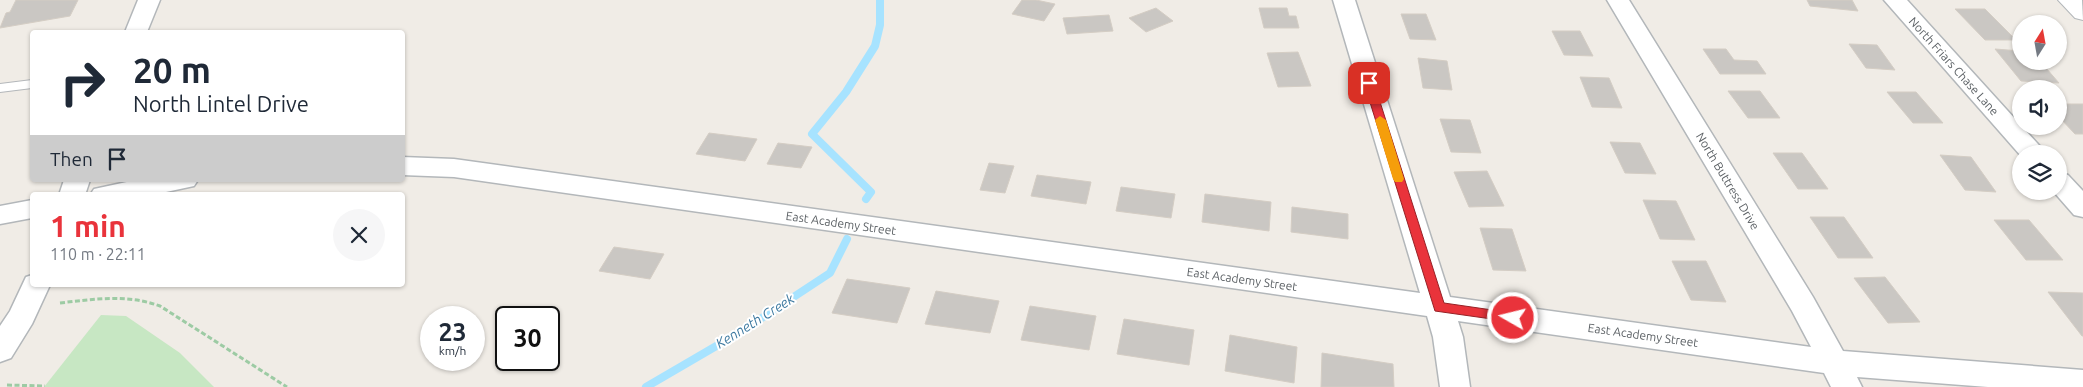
<!DOCTYPE html>
<html lang="en">
<head>
<meta charset="utf-8">
<style>
  :root { --surface:#fff; --page:#f6f6f7; --text:#1f2937; --muted:#747a83; --accent:#e9333b }
  body { margin:0; font-family:Ubuntu,sans-serif; background:var(--page); color:var(--text); height:100vh; display:flex; flex-direction:column; font-size:19px; white-space:nowrap }
  * { box-sizing:border-box; margin:0 }
  p { font-size:16px; color:var(--muted) }
  .icon { flex:none; width:28px; height:28px; fill:none; stroke:currentColor; stroke-width:2; stroke-linecap:round; stroke-linejoin:round }
  .map { position:relative; flex:1; overflow:hidden }
  .details { position:absolute; left:30px; top:192px; width:375px; height:95px; display:flex; flex-direction:column; background:var(--surface); border-radius:5px; box-shadow:0 1px 4px #0004 }
  .details>* { flex:none }
  .guide { position:absolute; left:30px; top:30px; width:375px; height:152px; border-radius:5px; box-shadow:0 1px 4px #0004; background:#fff; color:var(--text); overflow:hidden }
  .needle { width:32px; rotate:11deg }
  .controls { position:absolute; left:2012px; top:15px; display:grid; gap:10px }
  .controls a { display:grid; place-items:center; width:55px; height:55px; border-radius:50%; background:var(--surface); box-shadow:0 1px 4px #0004; font-size:25px }
  .speed { position:absolute; left:420px; top:306px; display:flex; gap:10px; font-size:25px; font-weight:700; text-align:center }
  .speed>* { display:grid; place-content:center; width:65px; height:65px; border-radius:50%; background:var(--surface); box-shadow:0 1px 4px #0004; line-height:1 }
  .speed small { font-size:12px; font-weight:400 }
  .speed .limit { border:2px solid #111; border-radius:8px; background:#fff; color:#111 }
  .pin { position:absolute; display:grid; place-items:center; width:42px; height:42px; color:#fff; margin:-21px; border-radius:10px; box-shadow:0 2px 8px #0006 }
  .me { position:absolute; width:55px; margin:-28px; rotate:278deg; stroke-linejoin:round; filter:drop-shadow(0 0 4px #0008) }
  .turn { display:flex; align-items:center; gap:18px; height:105px; padding:0 20px; font-size:22px }
  .turn .icon { width:65px; height:65px; stroke-width:2.5 }
  .turn b { display:block; font-size:35px; line-height:42px }
  .then { display:flex; align-items:center; height:48px; padding:0 20px; background:#0003; gap:10px; font-size:19px }
  .round { display:grid; place-items:center; flex:none; width:52px; height:52px; border-radius:26px; background:var(--page) }
  .head { display:flex; align-items:center; justify-content:space-between; height:85px; padding:0 20px }
  h1 { font-size:30px; font-weight:700; line-height:38px; color:var(--accent) }
  .map>svg:first-child { display:block }
</style>
</head>
<body>
<div class="map">
<svg width="2083" height="387" viewBox="0 0 2083 387">
  <rect width="100%" height="100%" fill="#f0ece6"/>
  <path fill="#c7e7c3" d="M101 315 126 316 180 353 214 387H44Z"/>
  <g fill="none" stroke-linecap="round" stroke-linejoin="round">
    <path stroke="#a7e3ff" stroke-width="8" d="M866 199 871 192 812 134 846 92 875 46 880 25V0
      M646 387 742 331 830 273 847 239"/>
  </g>
  <path fill="#cac7c3" stroke="#d4cdc4" d="M16 0H78L70 16 0 28 6 13 10 12Z
    M1022 0H1036L1055 4 1044 21 1012 14Z
    M1807 0H1852L1858 11 1810 6Z
    M1156 8 1173 21 1146 32 1129 18Z
    M1259 8H1287L1289 16H1296L1299 28H1264Z
    M1955 9H1985L2016 40H1985Z
    M1401 14H1426L1436 40 1410 39Z
    M1109 15 1113 31 1067 34 1063 18Z
    M1552 31H1580L1593 56 1564 55Z
    M1849 44 1877 45 1895 70 1866 68Z
    M1703 49H1726L1734 60 1757 61 1766 74H1720Z
    M1995 49 2021 51V61H2040L2059 83 2021 81Z
    M1298 52 1311 86 1278 87 1267 53Z
    M1418 58 1447 61 1452 90 1423 88Z
    M1580 77 1609 78 1622 108 1592 107Z
    M1728 91H1760L1780 118H1748Z
    M1887 92H1916L1943 123H1913Z
    M2059 104H2083V134H2075L2059 117Z
    M1440 119 1470 120 1481 153 1451 152Z
    M709 133 757 139 745 161 696 154Z
    M1610 142 1640 143 1656 174 1625 173Z
    M778 143 812 147 801 168 767 164Z
    M1773 153H1802L1828 189H1798Z
    M1940 155 1971 157 1996 192 1965 190Z
    M989 163 1014 166 1005 193 980 190Z
    M1487 171 1504 206 1469 207 1454 172Z
    M1037 175 1091 182 1086 204 1031 196Z
    M1121 187 1175 194 1171 218 1116 211Z
    M1205 194 1271 202 1269 231 1202 222Z
    M1643 200 1676 201 1695 240 1660 239Z
    M1292 207 1348 214V239L1291 232Z
    M1810 217H1844L1873 258H1838Z
    M1994 220H2029L2063 260H2026Z
    M1480 228 1512 229 1526 271 1493 270Z
    M614 247 664 254 650 279 599 271Z
    M1672 261H1706L1726 302 1691 300Z
    M1885 277 1920 322 1888 323 1854 278Z
    M847 279 910 288 897 323 832 313Z
    M936 291 999 301 990 333 925 324Z
    M2048 292 2083 293V336H2082Z
    M1030 306 1096 316 1089 350 1021 340Z
    M1124 319 1194 330 1189 365 1117 354Z
    M1230 335 1297 347 1294 383 1225 371Z
    M1322 353 1393 364 1394 387H1321Z"/>
  <g fill="none" stroke-linecap="round" stroke-linejoin="round">
    <defs>
      <path id="service" d="M32 80V88L0 92V84Z"/>
      <path id="minor" d="M138 0H160L147 32H125Z
        M1333 0H1355L1450 297 1811 347 1792 311 1607 0H1629L1813 297 1843 351 2083 370V387H1988L1857 377 1862 387H1831L1824 373 1458 321 1463 337 1470 387H1440L1433 337 1427 316 454 177 402 175V157L454 159 1420 293Z
        M1884 0H1907L2047 154H2021V156Z
        M2059 172 2068 175 2083 191V217L2074 215 2053 191H2059Z
        M64 180H90L85 195H59Z
        M136 180H198L194 186 152 195H90L94 189Z
        M32 200V218L0 224V206Z
        M32 275V285H50L32 324 11 358 0 362V326L10 311 26 277Z"/>
      <path id="tertiary" d="M2058 0H2082L2083 20 2075 18Z"/>
    </defs>
    <use href="#service" stroke="#b3b7ba" stroke-width="2"/>
    <use href="#minor" stroke="#b3b7ba" stroke-width="3"/>
    <use href="#tertiary" stroke="#b3b7ba" stroke-width="2"/>
    <path stroke="#9dcba4" stroke-width="3" stroke-dasharray="5 2.5" stroke-linecap="butt" d="M60 303C94 299 127 294 160 306L287 387
      M7 385 45 386"/>
    <use href="#service" fill="#fff" fill-rule="evenodd"/>
    <use href="#minor" fill="#fff" fill-rule="evenodd"/>
    <use href="#tertiary" fill="#fff" fill-rule="evenodd"/>
  </g>
  <path fill="#e9333b" stroke="#972126" d="M1365 80H1369L1374 83 1444 303 1513 313 1518 314 1519 318 1518 321 1513 322 1435 311 1364 83Z"/>
  <path fill="#f59e0b" d="M1380 116 1386 120 1404 179 1402 182H1395L1393 179 1375 120Z"/>
  <g text-anchor="middle" dominant-baseline="central" stroke-width="4" stroke-linejoin="round" paint-order="stroke">
    <g font-size="12" fill="#5d6266" stroke="#fff">
      <text transform="translate(1954 66) rotate(48)">North Friars Chase Lane</text>
      <text transform="translate(1728 181) rotate(59)">North Buttress Drive</text>
      <text transform="translate(841 223) rotate(8)">East Academy Street</text>
      <text transform="translate(1242 279) rotate(8)">East Academy Street</text>
      <text transform="translate(1643 335) rotate(8)">East Academy Street</text>
    </g>
    <g font-size="14" font-style="italic" fill="#3d79a0" stroke="#fff">
      <text transform="translate(755 321) rotate(-32)">Kenneth Creek</text>
    </g>
  </g>
</svg>
<div class="controls">
<a><svg class="needle" viewBox="-14 -14 28 28"><path d="M0-13l5 13h-10z" fill="#e53935"/><path d="M0 13l5-13h-10z" fill="#747a83"/></svg></a>
<a><svg class="icon" aria-label="sound" viewBox="0 0 24 24"><path d="M4 9h4l5-4v14l-5-4H4zM17 9q2 3 0 6"/></svg></a>
<a><svg class="icon" aria-label="layers" viewBox="0 0 24 24"><path d="M12 4l9 5-9 5-9-5zM3 14l9 5 9-5"/></svg></a>
</div>
<div class="speed"><div>23<small>km/h</small></div><div class="limit">30</div></div>
<div class="pin" style="left:1369px;top:83px;background:#d93025"><svg class="icon" aria-label="arrive" viewBox="0 0 24 24"><path d="M6 21V4h12l-3 4 3 4H6"/></svg></div>
<svg class="me" style="left:1513px;top:318px" viewBox="-20 -20 40 40"><circle r="17" fill="#e9333b" stroke="#fff" stroke-width="3"/><path d="M0-11L8 9 0 5-8 9z" fill="#fff"/></svg>
<div class="guide">
<div class="turn"><svg class="icon" aria-label="right" viewBox="0 0 24 24"><path d="M7 20v-9h11M14 6l5 5-5 5"/></svg><div><b>20 m</b>North Lintel Drive</div></div>
<div class="then">Then<svg class="icon" aria-label="arrive" viewBox="0 0 24 24"><path d="M6 21V4h12l-3 4 3 4H6"/></svg></div>
</div>
<section class="details">
<div class="head"><div><h1>1 min</h1><p>110 m · 22:11</p></div><a class="round"><svg class="icon" aria-label="close" viewBox="0 0 24 24"><path d="M6 6l12 12M18 6L6 18"/></svg></a></div>
</section>
</div>
</body>
</html>
